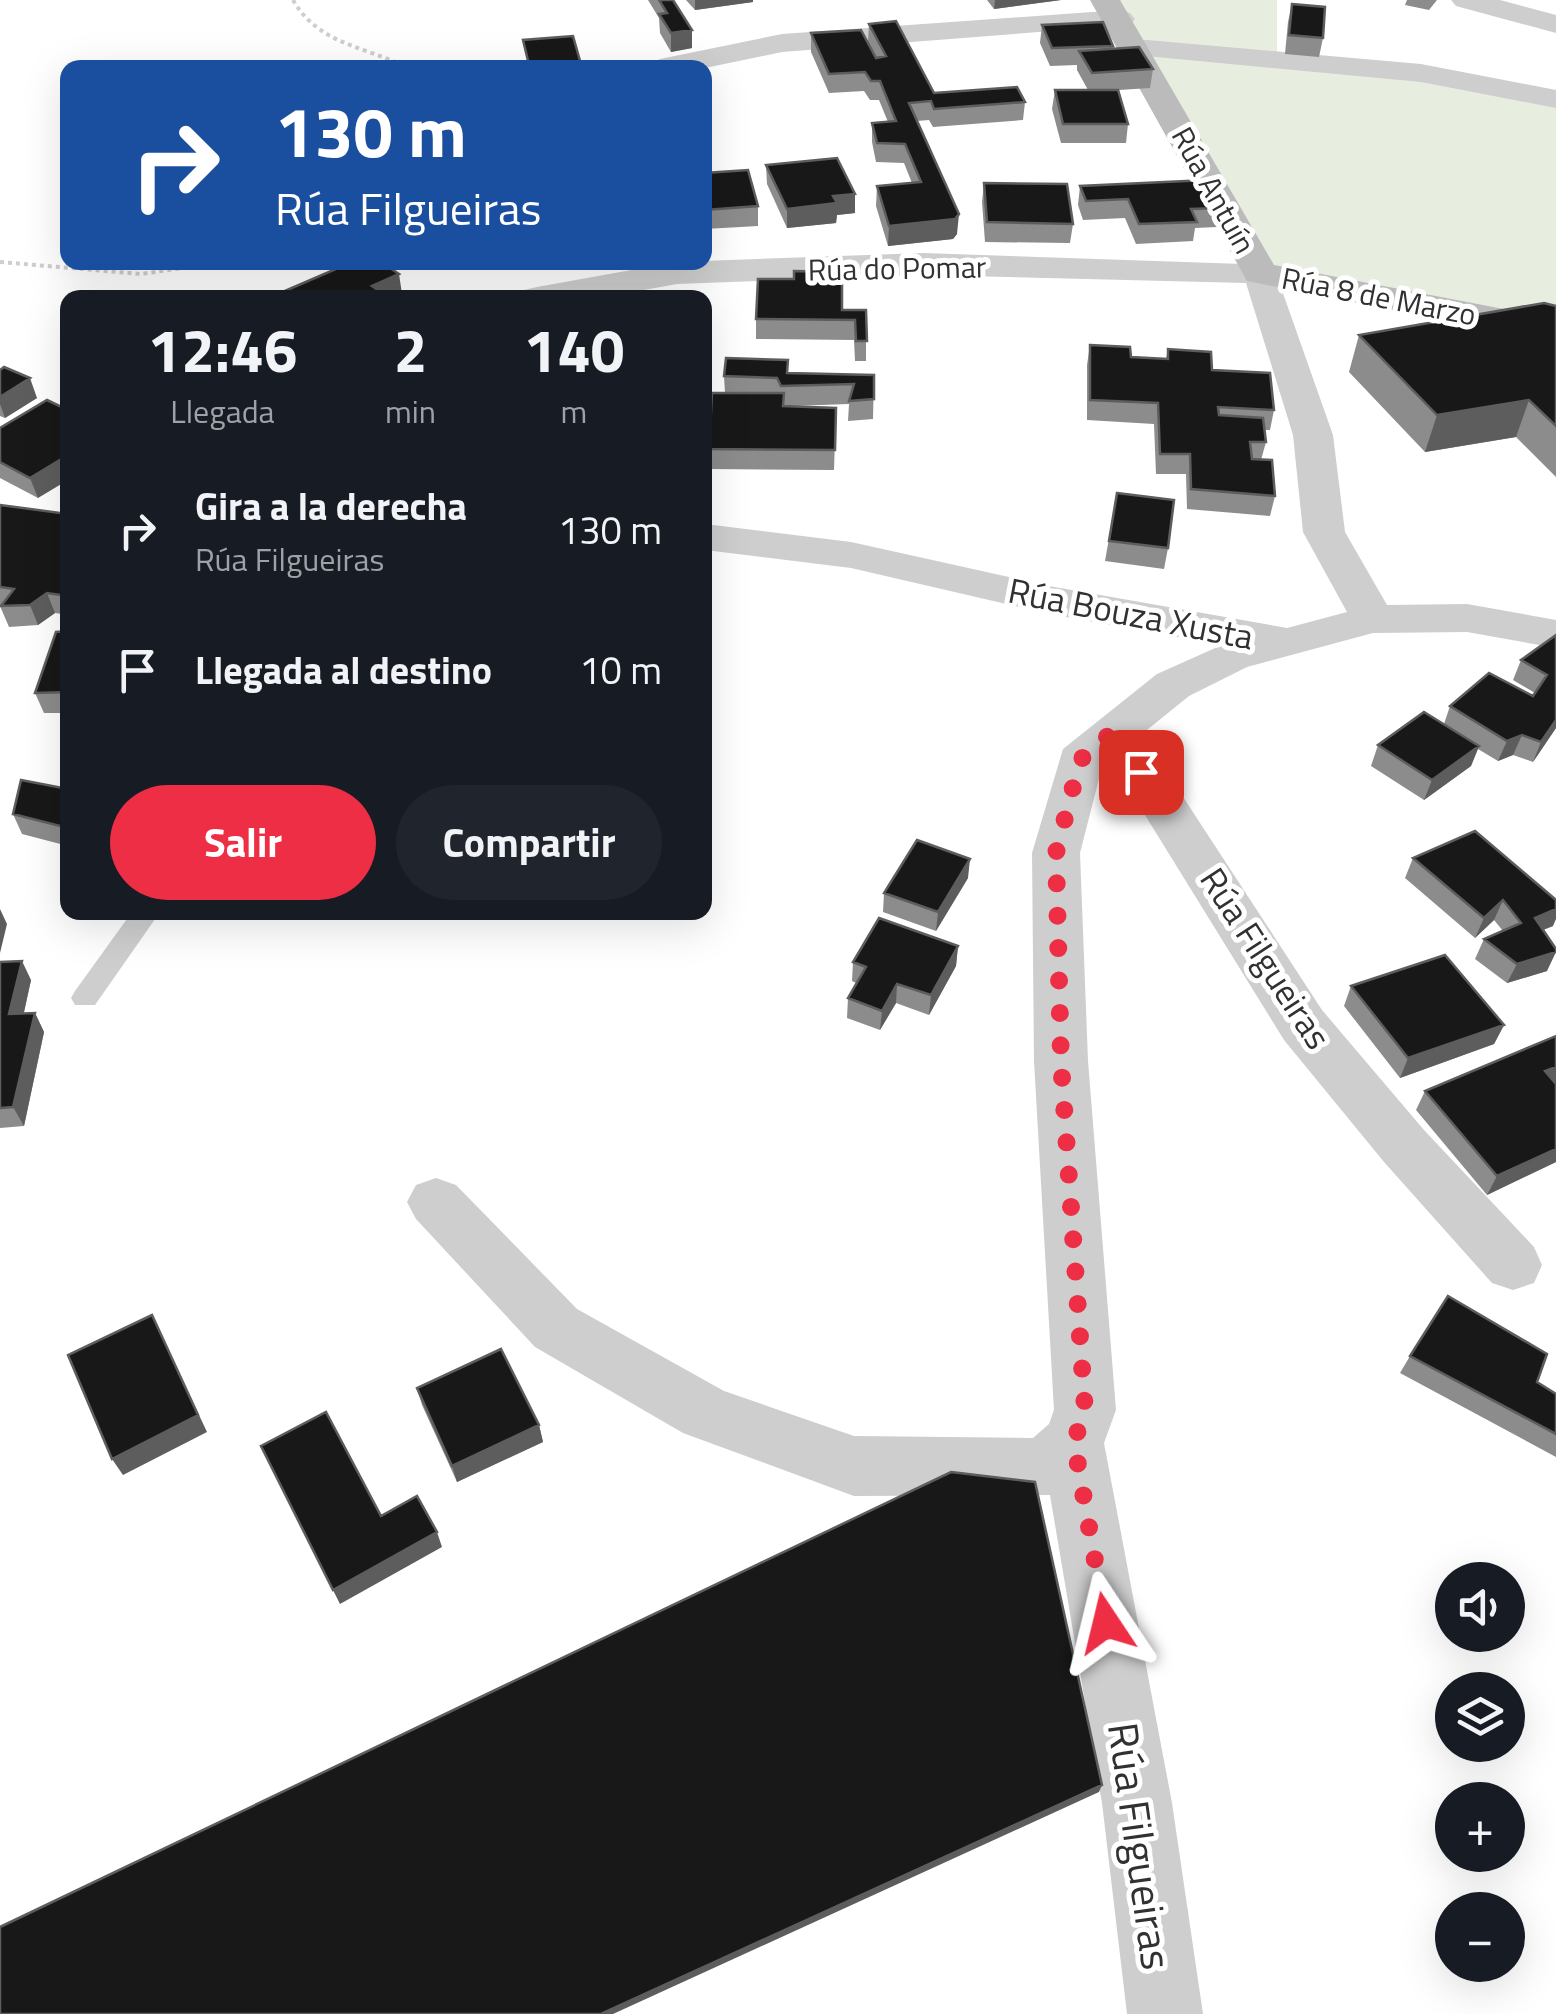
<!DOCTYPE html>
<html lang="es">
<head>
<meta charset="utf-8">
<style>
  :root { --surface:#171b24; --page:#20242c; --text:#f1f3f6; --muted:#9ea1a6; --accent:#ed2e44 }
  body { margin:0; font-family:"Titillium Web",sans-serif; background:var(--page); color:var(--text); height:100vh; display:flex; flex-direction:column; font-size:38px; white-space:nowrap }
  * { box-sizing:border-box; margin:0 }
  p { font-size:32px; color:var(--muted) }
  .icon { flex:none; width:55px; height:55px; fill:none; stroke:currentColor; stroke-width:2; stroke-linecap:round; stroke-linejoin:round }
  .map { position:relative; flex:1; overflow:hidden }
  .details { position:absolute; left:60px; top:290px; width:652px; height:630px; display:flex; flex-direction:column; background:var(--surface); border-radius:20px; box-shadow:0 10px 40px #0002 }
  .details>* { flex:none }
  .top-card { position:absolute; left:60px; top:60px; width:652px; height:210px; border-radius:20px; box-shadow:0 10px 40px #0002; background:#1a4fa0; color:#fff; overflow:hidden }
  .tools { position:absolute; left:1435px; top:1562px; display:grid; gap:20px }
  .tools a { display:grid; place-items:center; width:90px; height:90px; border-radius:50%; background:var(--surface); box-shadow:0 10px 40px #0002; font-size:50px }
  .pin { position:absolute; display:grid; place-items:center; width:85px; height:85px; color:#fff; margin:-42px; border-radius:20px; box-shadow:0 5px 15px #0006 }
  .me { position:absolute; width:110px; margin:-55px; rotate:350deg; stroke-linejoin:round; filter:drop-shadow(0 0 8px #0008) }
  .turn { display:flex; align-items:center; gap:35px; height:210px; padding:0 50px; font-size:45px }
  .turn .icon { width:130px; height:130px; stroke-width:2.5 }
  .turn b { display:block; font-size:70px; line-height:85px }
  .eta { display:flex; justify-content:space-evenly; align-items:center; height:170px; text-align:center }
  .eta b { font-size:60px; font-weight:700; line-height:70px }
  .primary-button { display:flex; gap:20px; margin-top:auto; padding:20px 50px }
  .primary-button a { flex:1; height:115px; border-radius:60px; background:var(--accent); color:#fff; font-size:40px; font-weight:700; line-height:115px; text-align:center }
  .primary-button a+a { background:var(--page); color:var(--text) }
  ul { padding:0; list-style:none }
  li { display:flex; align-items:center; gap:30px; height:140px; padding:0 50px }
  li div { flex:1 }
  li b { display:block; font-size:38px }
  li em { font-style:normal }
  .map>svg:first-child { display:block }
</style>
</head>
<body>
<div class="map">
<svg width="1556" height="2014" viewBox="0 0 1556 2014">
  <rect width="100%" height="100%" fill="#fff"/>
  <path fill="#e8eedf" d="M1105 0H1277V60L1556 99V331L1260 273Z"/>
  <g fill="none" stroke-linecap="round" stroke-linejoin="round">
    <path stroke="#cecece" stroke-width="4" stroke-dasharray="4 4" stroke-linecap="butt" d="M293 0C319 45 365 46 408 68
      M0 262 141 274 223 262"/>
    <path fill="#cecece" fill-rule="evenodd" d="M132 912H160L95 1005H75L71 998 75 991Z"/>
    <path fill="#cecece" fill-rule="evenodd" d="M1451 0H1500L1556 15V33L1456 6Z
      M1120 10 1130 13 1135 19 1130 25 782 52 705 68H645L660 59 782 34Z
      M1136 39 1421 64 1556 90V108L1421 82 1125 54 1121 48 1125 42Z
      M923 253 1273 265 1333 435 1345 532 1387 605 1467 604 1556 620V648L1467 632 1373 633 1247 667 1189 696 1142 734 1322 1010 1424 1130 1534 1247 1542 1265 1534 1283 1513 1290 1492 1283 1384 1162 1284 1040 1111 760 1102 767 1080 853 1088 1061 1116 1410 1104 1443 1172 1803 1203 2014H1127L1102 1803 1050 1495 854 1496 683 1433 535 1347 416 1219 407 1202 416 1185 436 1178 456 1185 577 1309 724 1391 854 1436 1033 1438 1049 1424 1054 1410 1034 1061 1032 853 1063 749 1157 674 1222 645 1049 614 851 568 705 550V524L851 542 1049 586 1287 628 1347 612 1303 532 1293 435 1246 283 923 275 677 284 600 298H519L524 290 537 287 676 262Z"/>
    <path fill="#bbb" fill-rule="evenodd" d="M1090 0H1120L1274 265 1556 319V343L1247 281Z"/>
  </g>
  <path fill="#8c8c8c" d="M648 0H673L692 48 671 52 660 33 659 18Z
    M686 0H753V2L695 10Z
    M987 0H1061L994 9Z
    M1407 0H1437L1429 10 1405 5Z
    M1292 4 1323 38 1319 57 1285 54 1288 22Z
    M869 24 934 93 1025 102 1023 120 933 127 929 120 917 121 957 234 953 239 888 246 876 206 877 186 912 183 904 163 876 162 872 142V123L888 122 879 100H870L864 91 829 93 811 52V33L868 42Z
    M1042 25 1113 46V49L1153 69 1150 88 1119 90 1128 124 1126 143H1061L1052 109 1055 90H1088L1077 70V65L1050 66 1040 43Z
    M766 165 855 213 837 215 836 223 787 228 767 184Z
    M705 173 758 206V226L705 229Z
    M984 183 1073 224 1070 243 985 242 982 202Z
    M1080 186 1221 208 1217 227 1195 228 1193 241 1136 244 1125 218 1083 220 1078 205Z
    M1556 306V477L1516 437 1425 452 1349 372 1359 335Z
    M842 310H866V361H855L854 340 756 339V319Z
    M1090 345 1131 357 1166 359 1168 349 1212 370 1274 410 1270 430H1264L1266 442 1261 460 1275 496 1270 516 1187 509 1186 474H1156L1154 424 1087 420V365Z
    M0 370 37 398 5 418 0 416Z
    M788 373 874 375 873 419 848 421 849 404 791 406 836 408 834 470 709 469V449L725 393 724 376Z
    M68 410 38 498 0 478V428Z
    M1117 493 1168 548 1164 569 1105 561Z
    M0 505 68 514V615L55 613 38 625 9 627 0 606Z
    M68 631V713H44L35 693Z
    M1556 635V728L1533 762 1513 755 1498 761 1478 749 1471 766 1424 800 1371 766 1378 745 1444 724 1450 706 1533 696 1535 693 1513 680 1521 660Z
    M68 789V846L22 834 13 814Z
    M1475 831 1553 926 1543 930 1547 971 1507 983 1475 959 1484 939 1503 931 1494 920 1475 938 1405 878 1413 858Z
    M968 878 936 931 883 912 884 893Z
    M958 946 956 966 929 1015 896 1003 880 1030 847 1018 848 998 856 983 852 981 853 962Z
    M0 962 31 980 24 1013H35L44 1032 24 1126 0 1128Z
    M1351 986 1504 1025 1494 1044 1400 1078 1344 1006Z
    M1556 1036V1082H1554L1556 1084V1162L1487 1195 1416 1110 1425 1091Z
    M1410 1356 1537 1382 1556 1394V1457L1400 1373Z
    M417 1388 539 1425 543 1442 457 1482 422 1405Z"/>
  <path fill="#5d5d5d" d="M695 0H753V2L695 10Z
    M995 0H1061L994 9Z
    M692 30V48L671 52V33Z
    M855 194V213L837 215 836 223 787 228V209L833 196Z
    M959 214 957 234 953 239 888 246 889 226Z
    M493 262H504L494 268Z
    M399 274 402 294 395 298H374L372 286Z
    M30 378 37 398 5 418 0 404V397Z
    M1529 400 1516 437 1425 452 1437 415Z
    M68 455V480L38 498 30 478Z
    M47 593 55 613 38 625 30 605Z
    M1556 720V728L1533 762 1541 742Z
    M1522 735 1513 755 1498 761 1507 741Z
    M1479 746 1471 766 1424 800 1432 780Z
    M970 859 968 878 936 931 938 912Z
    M1503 900 1494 920 1475 938 1484 918Z
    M0 909 7 924 0 953Z
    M1556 909V919L1553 926 1525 937 1535 918Z
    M958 946 956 966 929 1015 931 995Z
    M1556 952 1547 971 1507 983 1517 964Z
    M22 961 31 980 19 1034 9 1014Z
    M897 984 896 1003 880 1030 882 1011Z
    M35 1013 44 1032 24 1126 13 1107Z
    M1504 1025 1494 1044 1400 1078 1408 1058Z
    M1556 1067V1082L1535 1091 1545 1071Z
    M1556 1149V1162L1487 1195 1497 1176Z
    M152 1315 207 1432 123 1475 112 1459Z
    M539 1425 543 1442 457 1482 452 1466Z
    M437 1532 442 1547 340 1604 333 1590Z
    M1102 1785 1099 1792 613 2014H601Z"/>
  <path fill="#181818" stroke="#5d5d5d" stroke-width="2.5" d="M659 0H673L692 30 671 33 659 14 667 13Z
    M1292 4 1325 7 1323 38 1289 35Z
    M896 21 934 93 1017 87 1025 102 934 109 931 101 909 103 959 214 955 219 889 226 877 186 921 182 905 144 877 143 872 123 896 121 880 81H871L865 72 829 74 811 33 861 30 876 58 886 56 869 24Z
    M1103 22 1113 46 1052 48 1042 25Z
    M573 36 582 68H502L529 65 523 40Z
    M1139 47 1153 69 1092 73 1079 51Z
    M1055 90H1118L1128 124H1063Z
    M837 158 855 194 833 196 837 203 787 209 766 165Z
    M748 170 758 206 705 210V173Z
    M1207 180 1221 208 1191 209 1197 222 1139 224 1128 199 1086 201 1080 186Z
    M984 183 1067 184 1073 224 987 222Z
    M352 262H381L399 274 372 286 388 297H271Z
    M794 271 842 272V310H866L867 341H856L855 320 756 319 758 279H794Z
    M1544 303 1556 306V426L1529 400 1437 415 1359 335Z
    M1090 345 1130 347 1131 357 1168 359V349L1211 352 1212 370 1270 373 1274 410 1218 407 1219 415 1263 418 1266 442H1250L1252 459 1272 460 1275 496 1191 489 1190 454H1160L1158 403 1090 400Z
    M726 358 788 360 787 373 874 375V399L849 401 854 384 781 386 777 378 724 376Z
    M4 367 30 378 0 397V370Z
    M712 393H784L783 406 836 408 835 450 709 449Z
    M47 400 68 410V455L30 478 0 462V428Z
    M1117 493 1174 500 1168 548 1109 541Z
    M0 505 68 514V596L47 593 30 605 1 606 14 589 0 587Z
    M68 631V692L35 693 56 632Z
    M1556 635V720L1541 742 1522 735 1507 741 1450 706 1489 673 1533 696 1547 675 1521 660Z
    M1424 712 1479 746 1432 780 1378 745Z
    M21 780 68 789V828L13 814Z
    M1475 831 1556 900V909L1535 918 1556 949V952L1517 964 1484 939 1521 923 1503 900 1484 918 1413 858Z
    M917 840 970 859 938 912 884 893Z
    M879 918 958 946 931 995 897 984 882 1011 848 998 866 967 853 962Z
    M1445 955 1504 1025 1408 1058 1351 986Z
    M22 961 9 1014 35 1013 13 1107 0 1108V962Z
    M1556 1036V1067L1545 1071 1556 1084V1149L1497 1176 1425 1091Z
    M1448 1296 1547 1354 1537 1382 1556 1394V1434L1410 1356Z
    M152 1315 198 1415 112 1459 68 1355Z
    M501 1349 539 1425 452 1466 417 1388Z
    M326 1412 381 1516 417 1496 437 1532 333 1590 261 1446Z
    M951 1472 1035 1482 1102 1785 601 2014H0V1927Z"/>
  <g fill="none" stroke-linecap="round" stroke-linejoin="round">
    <path stroke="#ed2e44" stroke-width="18" stroke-dasharray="0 32.4" d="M1106 1623 1074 1442 1085 1410 1061 1062 1056 853 1080 760 1116 729 1141 772"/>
  </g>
  <g text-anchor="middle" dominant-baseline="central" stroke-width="10" stroke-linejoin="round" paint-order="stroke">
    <g font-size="30" fill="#313131" stroke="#fff">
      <text transform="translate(1214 190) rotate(61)">Rúa Antuín</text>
      <text transform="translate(897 268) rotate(-1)">Rúa do Pomar</text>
      <text transform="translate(1379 296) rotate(11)">Rúa 8 de Marzo</text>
    </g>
    <g font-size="35" fill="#313131" stroke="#fff">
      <text transform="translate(1131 613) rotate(11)">Rúa Bouza Xusta</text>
      <text transform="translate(1266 958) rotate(57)">Rúa Filgueiras</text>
    </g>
    <g font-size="42" fill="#313131" stroke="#fff">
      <text transform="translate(1141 1846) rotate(82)">Rúa Filgueiras</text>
    </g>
  </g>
</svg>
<div class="tools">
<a><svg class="icon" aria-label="sound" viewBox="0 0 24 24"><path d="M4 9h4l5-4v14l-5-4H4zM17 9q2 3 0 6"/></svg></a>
<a><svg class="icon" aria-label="layers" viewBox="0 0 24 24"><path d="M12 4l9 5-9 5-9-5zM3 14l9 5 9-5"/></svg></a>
<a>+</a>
<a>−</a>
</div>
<div class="pin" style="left:1141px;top:772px;background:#d93025"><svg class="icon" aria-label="arrive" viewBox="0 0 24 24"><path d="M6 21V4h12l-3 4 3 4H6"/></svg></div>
<svg class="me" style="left:1106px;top:1623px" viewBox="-20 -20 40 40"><path d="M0-17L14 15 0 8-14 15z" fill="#ed2e44" stroke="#fff" stroke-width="4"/></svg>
<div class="top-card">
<div class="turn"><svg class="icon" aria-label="right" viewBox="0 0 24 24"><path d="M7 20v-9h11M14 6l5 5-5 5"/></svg><div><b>130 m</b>Rúa Filgueiras</div></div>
</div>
<section class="details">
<div class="eta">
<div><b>12:46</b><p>Llegada</p></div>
<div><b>2</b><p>min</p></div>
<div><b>140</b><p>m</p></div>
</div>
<ul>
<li><svg class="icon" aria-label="right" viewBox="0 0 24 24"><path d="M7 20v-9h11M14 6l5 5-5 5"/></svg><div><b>Gira a la derecha</b><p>Rúa Filgueiras</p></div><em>130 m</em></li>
<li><svg class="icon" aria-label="arrive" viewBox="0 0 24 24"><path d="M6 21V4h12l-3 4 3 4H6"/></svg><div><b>Llegada al destino</b></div><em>10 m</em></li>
</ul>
<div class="primary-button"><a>Salir</a><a>Compartir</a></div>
</section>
</div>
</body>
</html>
